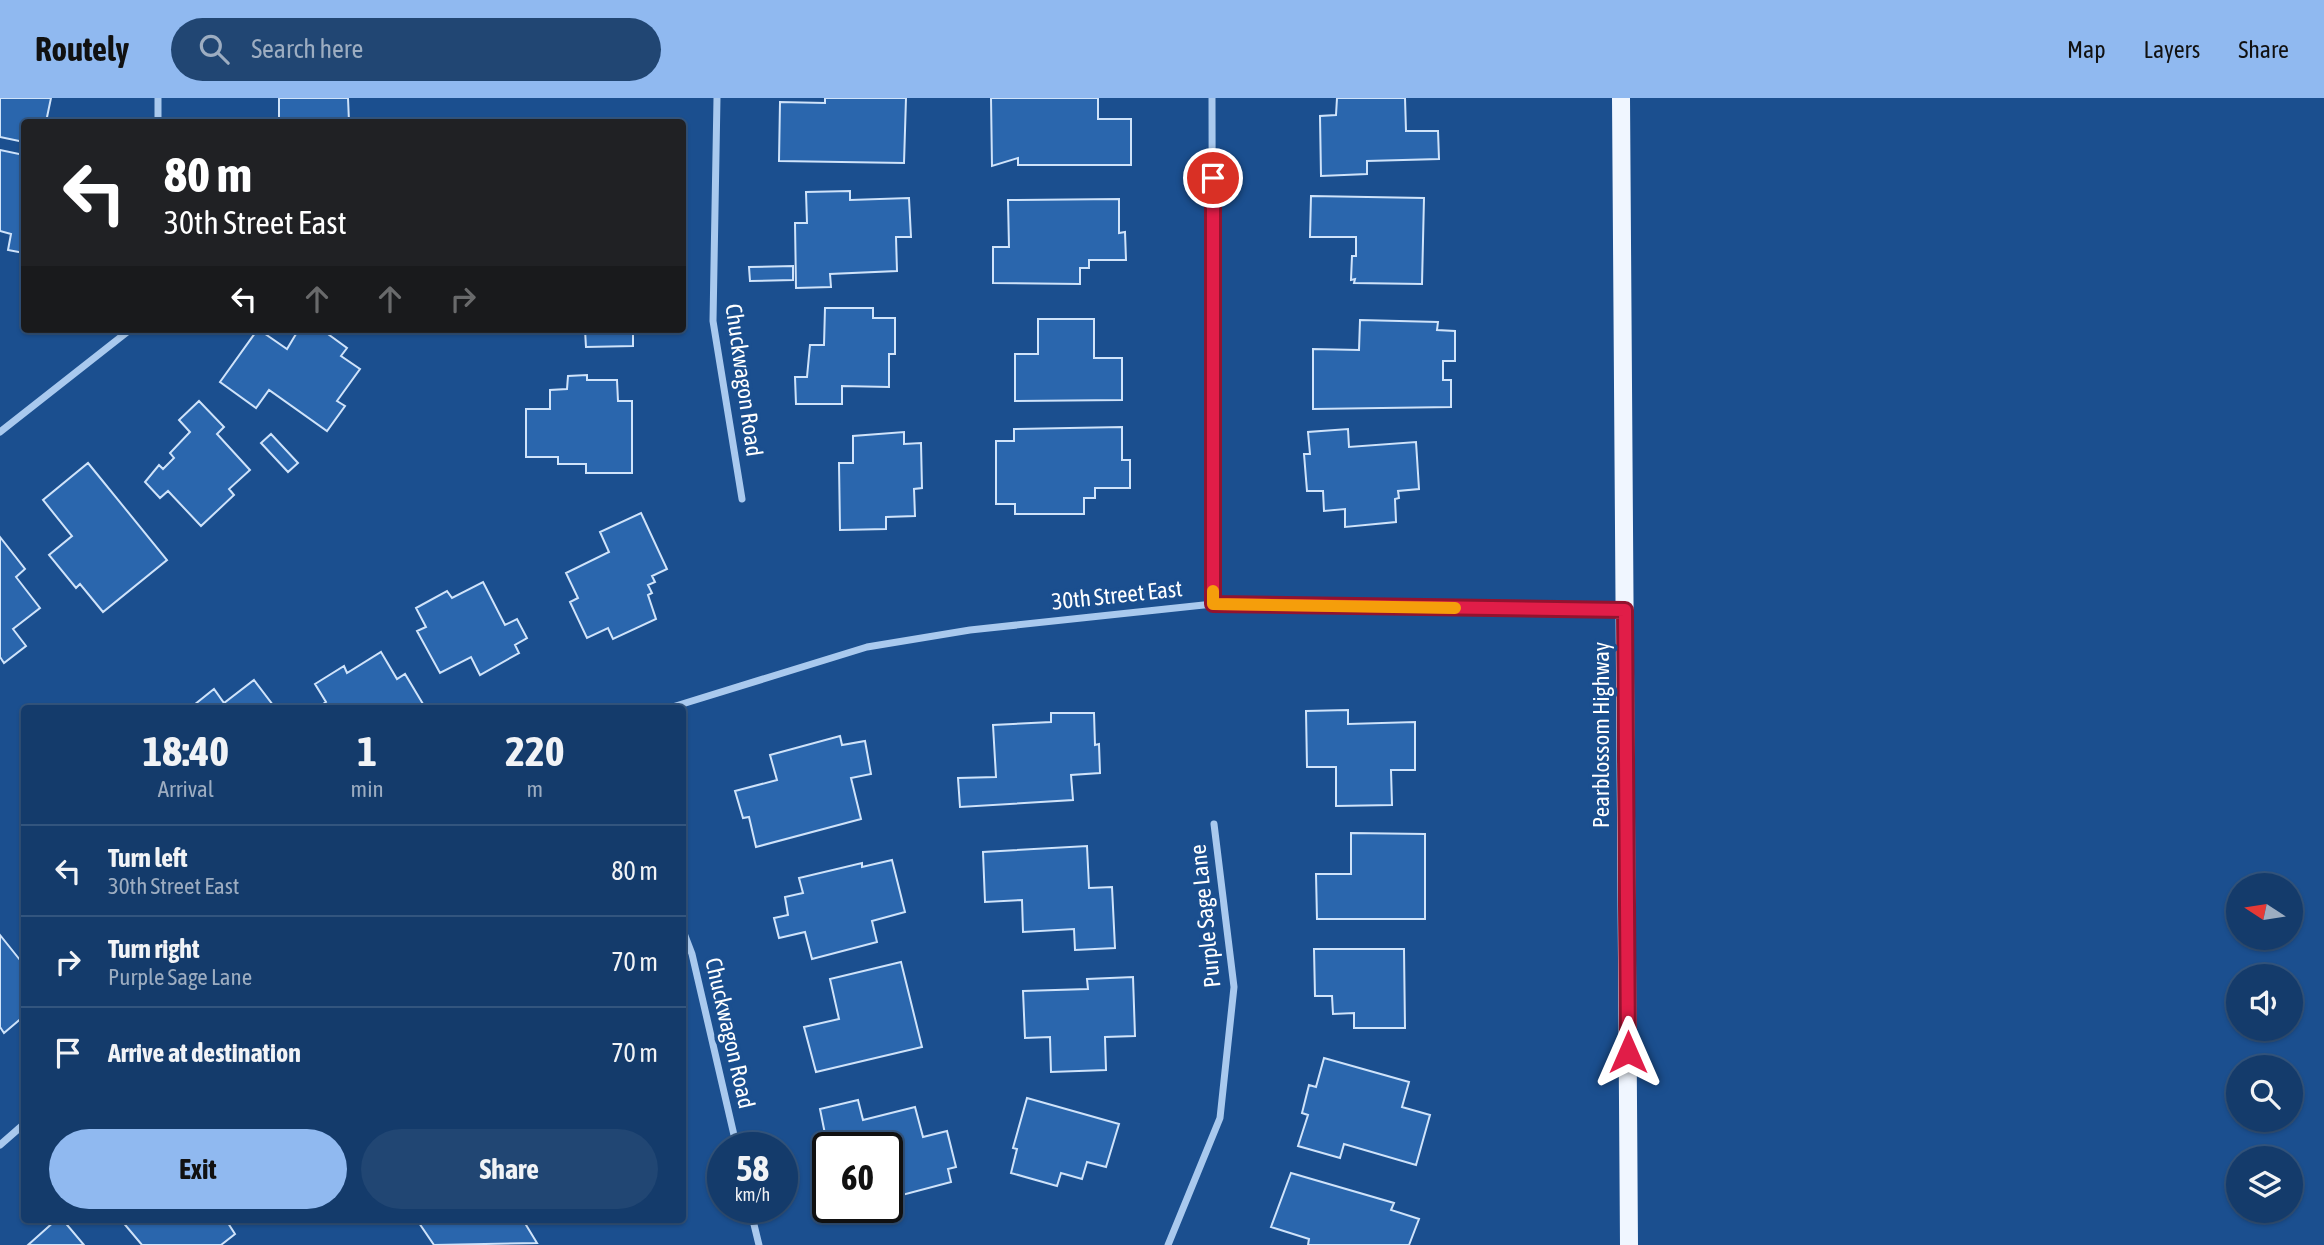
<!DOCTYPE html>
<html lang="en">
<head>
<meta charset="utf-8">
<style>
  :root { --surface:#143b6b; --page:#214673; --text:#f1f3f6; --muted:#9dadc1; --line:#33557e; --accent:#90b9f0 }
  body { margin:0; font-family:"Asap Condensed",sans-serif; background:var(--page); color:var(--text); height:100vh; display:flex; flex-direction:column; font-size:26px; white-space:nowrap }
  * { box-sizing:border-box; margin:0 }
  p { font-size:23px; color:var(--muted) }
  .icon { flex:none; width:38px; height:38px; fill:none; stroke:currentColor; stroke-width:2; stroke-linecap:round; stroke-linejoin:round }
  .map { position:relative; flex:1; overflow:hidden }
  .panel { position:absolute; left:21px; top:607px; width:665px; height:518px; display:flex; flex-direction:column; background:var(--surface); border-radius:7px; box-shadow:0 2px 5px #0004,0 0 0 2px var(--line) }
  .panel>* { flex:none }
  .guide { position:absolute; left:21px; top:21px; width:665px; height:214px; border-radius:7px; box-shadow:0 2px 5px #0004,0 0 0 2px var(--line); background:#202124; color:#fff; overflow:hidden }
  .needle { width:46px; rotate:282deg }
  .buttons { position:absolute; left:2226px; top:775px; display:grid; gap:14px }
  .buttons a { display:grid; place-items:center; width:77px; height:77px; border-radius:50%; background:var(--surface); box-shadow:0 2px 5px #0004,0 0 0 2px var(--line); font-size:35px }
  .speed { position:absolute; left:707px; top:1034px; display:flex; gap:14px; font-size:35px; font-weight:700; text-align:center }
  .speed>* { display:grid; place-content:center; width:91px; height:91px; border-radius:50%; background:var(--surface); box-shadow:0 2px 5px #0004,0 0 0 2px var(--line); line-height:1 }
  .speed small { font-size:18px; font-weight:400 }
  .speed .limit { border:4px solid #111; border-radius:10px; background:#fff; color:#111 }
  .pin { position:absolute; display:grid; place-items:center; width:60px; height:60px; color:#fff; margin:-30px; border:4px solid #fff; border-radius:50%; box-shadow:0 2px 7px #0007 }
  .me { position:absolute; width:77px; margin:-38px; rotate:0deg; stroke-linejoin:round; filter:drop-shadow(0 0 5px #0008) }
  .turn { display:flex; align-items:center; gap:24px; height:147px; padding:0 28px; font-size:32px }
  .turn .icon { width:91px; height:91px; stroke-width:2.5 }
  .turn b { display:block; font-size:49px; line-height:60px }
  .lanes { display:flex; align-items:center; height:66px; padding:0 28px; background:#0003; justify-content:center; gap:35px; direction:ltr }
  .lanes .off { opacity:.35 }
  .eta { display:flex; justify-content:space-evenly; align-items:center; height:119px; text-align:center }
  .eta b { font-size:42px; font-weight:700; line-height:49px }
  .primary-button { display:flex; gap:14px; margin-top:auto; padding:14px 28px }
  .primary-button a { flex:1; height:80px; border-radius:42px; background:var(--accent); color:#111; font-size:28px; font-weight:700; line-height:80px; text-align:center }
  .primary-button a+a { background:var(--page); color:var(--text) }
  ul { padding:0; list-style:none }
  li { display:flex; align-items:center; gap:21px; height:91px; padding:0 28px; border-top:2px solid var(--line) }
  li div { flex:1 }
  li b { display:block; font-size:26px }
  li em { font-style:normal }
  header { display:flex; align-items:center; gap:42px; box-sizing:border-box; height:98px; padding:0 35px; background:var(--accent); color:#111 }
  header strong { font-size:33px }
  nav { display:flex; gap:38px; margin-inline-start:auto; font-size:24px }
  .search { width:490px; height:63px; background:var(--page); display:flex; align-items:center; gap:18px; box-sizing:border-box; padding:0 24px; border-radius:38px; color:var(--muted); font-size:26px }
  .map>svg:first-child { display:block }
</style>
</head>
<body>
<header>
<strong>Routely</strong>
<div class="search"><svg class="icon" aria-label="search" viewBox="0 0 24 24"><circle cx="10" cy="10" r="6"/><path d="M15 15l6 6"/></svg>Search here</div>
<nav><a>Map</a><a>Layers</a><a>Share</a></nav>
</header>
<div class="map">
<svg width="2324" height="1147" viewBox="0 0 2324 1147">
  <rect width="100%" height="100%" fill="#1b4f8f"/>
  <path fill="#2a66ad" stroke="#cfe3fa" stroke-width="2" d="M0 0H51L46 24H24V44L0 39Z
    M279 0H348L349 24H238L279 22Z
    M825 0H906L904 65 779 63 780 4 825 5Z
    M991 0H1098V21H1131V67H1018V60L992 68Z
    M1337 0H1405L1406 33H1438L1439 61 1367 63V76L1321 78 1320 18 1336 17Z
    M0 52 24 57V155L8 152 11 136 0 133Z
    M850 93V102L909 100 911 139H896L897 173 830 176 831 189 796 190 795 125H807L806 94Z
    M1311 98 1424 100 1422 186 1354 185 1355 181 1351 182 1352 158H1356V139H1310Z
    M1119 101V135L1125 134 1126 162H1089V170H1080V186L993 185V149H1009L1008 102Z
    M793 168V182L750 183 749 169Z
    M825 210H873V220H895V256H889V289L842 288V306H796L795 279H807L810 247H824Z
    M1038 221H1094V260H1122V302L1015 303V256H1038Z
    M1360 222 1438 224 1437 232 1455 233V263H1443V282H1451V309L1313 311V251L1359 252Z
    M258 231 287 251 299 231H321L347 250 341 258 360 271 337 303 345 308 327 333 269 292 256 310 220 284Z
    M542 231H633V248L586 249 585 232Z
    M587 277V282H617L618 303H632V375H586V366H558V359H526V311H550V292L567 291 568 278Z
    M199 303 224 329 217 336 250 372 229 391 234 397 201 428 168 393 160 400 145 384 159 367 163 371 174 360 170 355 190 334 179 322Z
    M1122 329V362H1130V390H1095V400H1084V416H1015V406H996V343H1014V331Z
    M1348 331 1349 349 1416 344 1419 391 1398 393 1399 400 1395 401 1396 424 1345 429V411L1324 413 1323 393H1307L1304 356H1310L1308 334Z
    M904 334V346L921 345 922 390 914 391 915 418 886 419V431L840 432 839 365H853V338Z
    M271 336 298 365 288 374 261 345Z
    M88 365 167 462 103 514 80 486 76 490 49 457 72 438 43 402Z
    M641 415 667 471 652 478 655 484 648 487 652 495 648 497 656 521 613 541 608 530 587 540 570 504 578 500 566 475 609 454 600 434Z
    M0 439 25 471 16 479 40 510 13 531 26 548 4 565 0 559Z
    M483 484 505 527 517 521 527 540 515 547 519 555 480 577 471 559 440 575 417 533 426 529 416 510 447 493 452 500Z
    M381 554 397 581 405 576 426 611H315L326 604 315 586 344 568 347 575Z
    M254 582 276 611H189L214 591 224 605Z
    M1348 612V626L1415 624V672H1391L1392 707 1336 708V669H1307L1306 613Z
    M1051 615H1094L1095 647 1099 646 1100 675 1071 677 1073 702 960 709 958 680 996 679 993 627 1051 624Z
    M840 638 842 647 865 643 871 676 851 680 861 721 756 749 749 719 743 720 735 693 777 682 770 657Z
    M1351 735 1425 736V821H1317L1316 776H1351Z
    M1087 748 1089 790 1112 789 1115 850 1075 852 1074 831 1023 834 1022 802 985 804 983 754Z
    M892 762 905 814 872 823 877 844 812 861 805 834 779 840 774 820 788 817 785 799 803 795 799 780 862 765V769Z
    M0 837 24 867V918L4 935 0 929Z
    M1314 851H1404L1405 930H1354V915L1333 916 1332 898H1315Z
    M901 864 922 949 816 974 804 929 839 921 830 881Z
    M1133 879 1135 938 1105 939 1106 972 1051 974 1050 939 1025 940 1023 893 1088 891 1087 881Z
    M1324 960 1409 984 1402 1009 1430 1017 1416 1067 1344 1046 1340 1060 1298 1048 1308 1017 1302 1015 1309 987 1316 989Z
    M1027 1000 1119 1026 1106 1069 1087 1064 1082 1081 1061 1075 1057 1088 1011 1075 1017 1051 1013 1050Z
    M858 1002 863 1022 915 1009 923 1039 947 1033 956 1069 948 1071 951 1084 887 1101V1050L828 1051 820 1011Z
    M1291 1075 1394 1105 1391 1112 1419 1121 1409 1147H1308L1309 1141 1271 1129Z
    M56 1122H63L84 1147H28Z
    M121 1122H226L235 1136 221 1147H142Z
    M417 1122H523L537 1145 434 1147Z"/>
  <g fill="none" stroke-linecap="round" stroke-linejoin="round">
    <path stroke="#a9c9ee" stroke-width="7" d="M158 0V24
      M717 0 713 223 742 401
      M1212 0 1213 506
      M0 334 131 231
      M666 611 867 549 970 532 1213 506 1623 512
      M682 830 692 856 737 1050
      M0 1047 24 1026
      M750 1110 759 1147
      M1168 1147 1220 1020 1234 889 1214 726"/>
    <path stroke="#f0f6ff" stroke-width="18" d="M1621 0 1629 1147"/>
  </g>
  <g fill="none" stroke-linecap="round" stroke-linejoin="round">
    <defs>
      <path id="route" d="M1213 80V506L1625 512 1628 954"/>
    </defs>
    <use href="#route" stroke="#92132f" stroke-width="18"/>
    <use href="#route" stroke="#e11d48" stroke-width="12"/>
    <path stroke="#f59e0b" stroke-width="12" d="M1213 493V506L1455 510"/>
  </g>
  <g text-anchor="middle" dominant-baseline="central" stroke-width="7" stroke-linejoin="round" paint-order="stroke">
    <g font-size="23" fill="#fff" stroke="#1b4f8f">
      <text transform="translate(744 282) rotate(82)">Chuckwagon Road</text>
      <text transform="translate(1117 497) rotate(-6)">30th Street East</text>
      <text transform="translate(1601 637) rotate(-90)">Pearblossom Highway</text>
      <text transform="translate(1205 818) rotate(-96)">Purple Sage Lane</text>
      <text transform="translate(730 935) rotate(77)">Chuckwagon Road</text>
    </g>
  </g>
</svg>
<div class="buttons">
<a><svg class="needle" viewBox="-14 -14 28 28"><path d="M0-13l5 13h-10z" fill="#e53935"/><path d="M0 13l5-13h-10z" fill="#9dadc1"/></svg></a>
<a><svg class="icon" aria-label="sound" viewBox="0 0 24 24"><path d="M4 9h4l5-4v14l-5-4H4zM17 9q2 3 0 6"/></svg></a>
<a><svg class="icon" aria-label="search" viewBox="0 0 24 24"><circle cx="10" cy="10" r="6"/><path d="M15 15l6 6"/></svg></a>
<a><svg class="icon" aria-label="layers" viewBox="0 0 24 24"><path d="M12 4l9 5-9 5-9-5zM3 14l9 5 9-5"/></svg></a>
</div>
<div class="speed"><div>58<small>km/h</small></div><div class="limit">60</div></div>
<div class="pin" style="left:1213px;top:80px;background:#d93025"><svg class="icon" aria-label="arrive" viewBox="0 0 24 24"><path d="M6 21V4h12l-3 4 3 4H6"/></svg></div>
<svg class="me" style="left:1628px;top:954px" viewBox="-20 -20 40 40"><path d="M0-17L14 15 0 8-14 15z" fill="#e11d48" stroke="#fff" stroke-width="4"/></svg>
<div class="guide">
<div class="turn"><svg class="icon" aria-label="left" viewBox="0 0 24 24"><path d="M17 20v-9H6M10 6l-5 5 5 5"/></svg><div><b>80 m</b>30th Street East</div></div>
<div class="lanes"><svg class="icon" aria-label="left" viewBox="0 0 24 24"><path d="M17 20v-9H6M10 6l-5 5 5 5"/></svg><svg class="icon off" aria-label="ahead" viewBox="0 0 24 24"><path d="M12 20V5M6 11l6-6 6 6"/></svg><svg class="icon off" aria-label="ahead" viewBox="0 0 24 24"><path d="M12 20V5M6 11l6-6 6 6"/></svg><svg class="icon off" aria-label="right" viewBox="0 0 24 24"><path d="M7 20v-9h11M14 6l5 5-5 5"/></svg></div>
</div>
<section class="panel">
<div class="eta">
<div><b>18:40</b><p>Arrival</p></div>
<div><b>1</b><p>min</p></div>
<div><b>220</b><p>m</p></div>
</div>
<ul>
<li><svg class="icon" aria-label="left" viewBox="0 0 24 24"><path d="M17 20v-9H6M10 6l-5 5 5 5"/></svg><div><b>Turn left</b><p>30th Street East</p></div><em>80 m</em></li>
<li><svg class="icon" aria-label="right" viewBox="0 0 24 24"><path d="M7 20v-9h11M14 6l5 5-5 5"/></svg><div><b>Turn right</b><p>Purple Sage Lane</p></div><em>70 m</em></li>
<li><svg class="icon" aria-label="arrive" viewBox="0 0 24 24"><path d="M6 21V4h12l-3 4 3 4H6"/></svg><div><b>Arrive at destination</b></div><em>70 m</em></li>
</ul>
<div class="primary-button"><a>Exit</a><a>Share</a></div>
</section>
</div>
</body>
</html>
